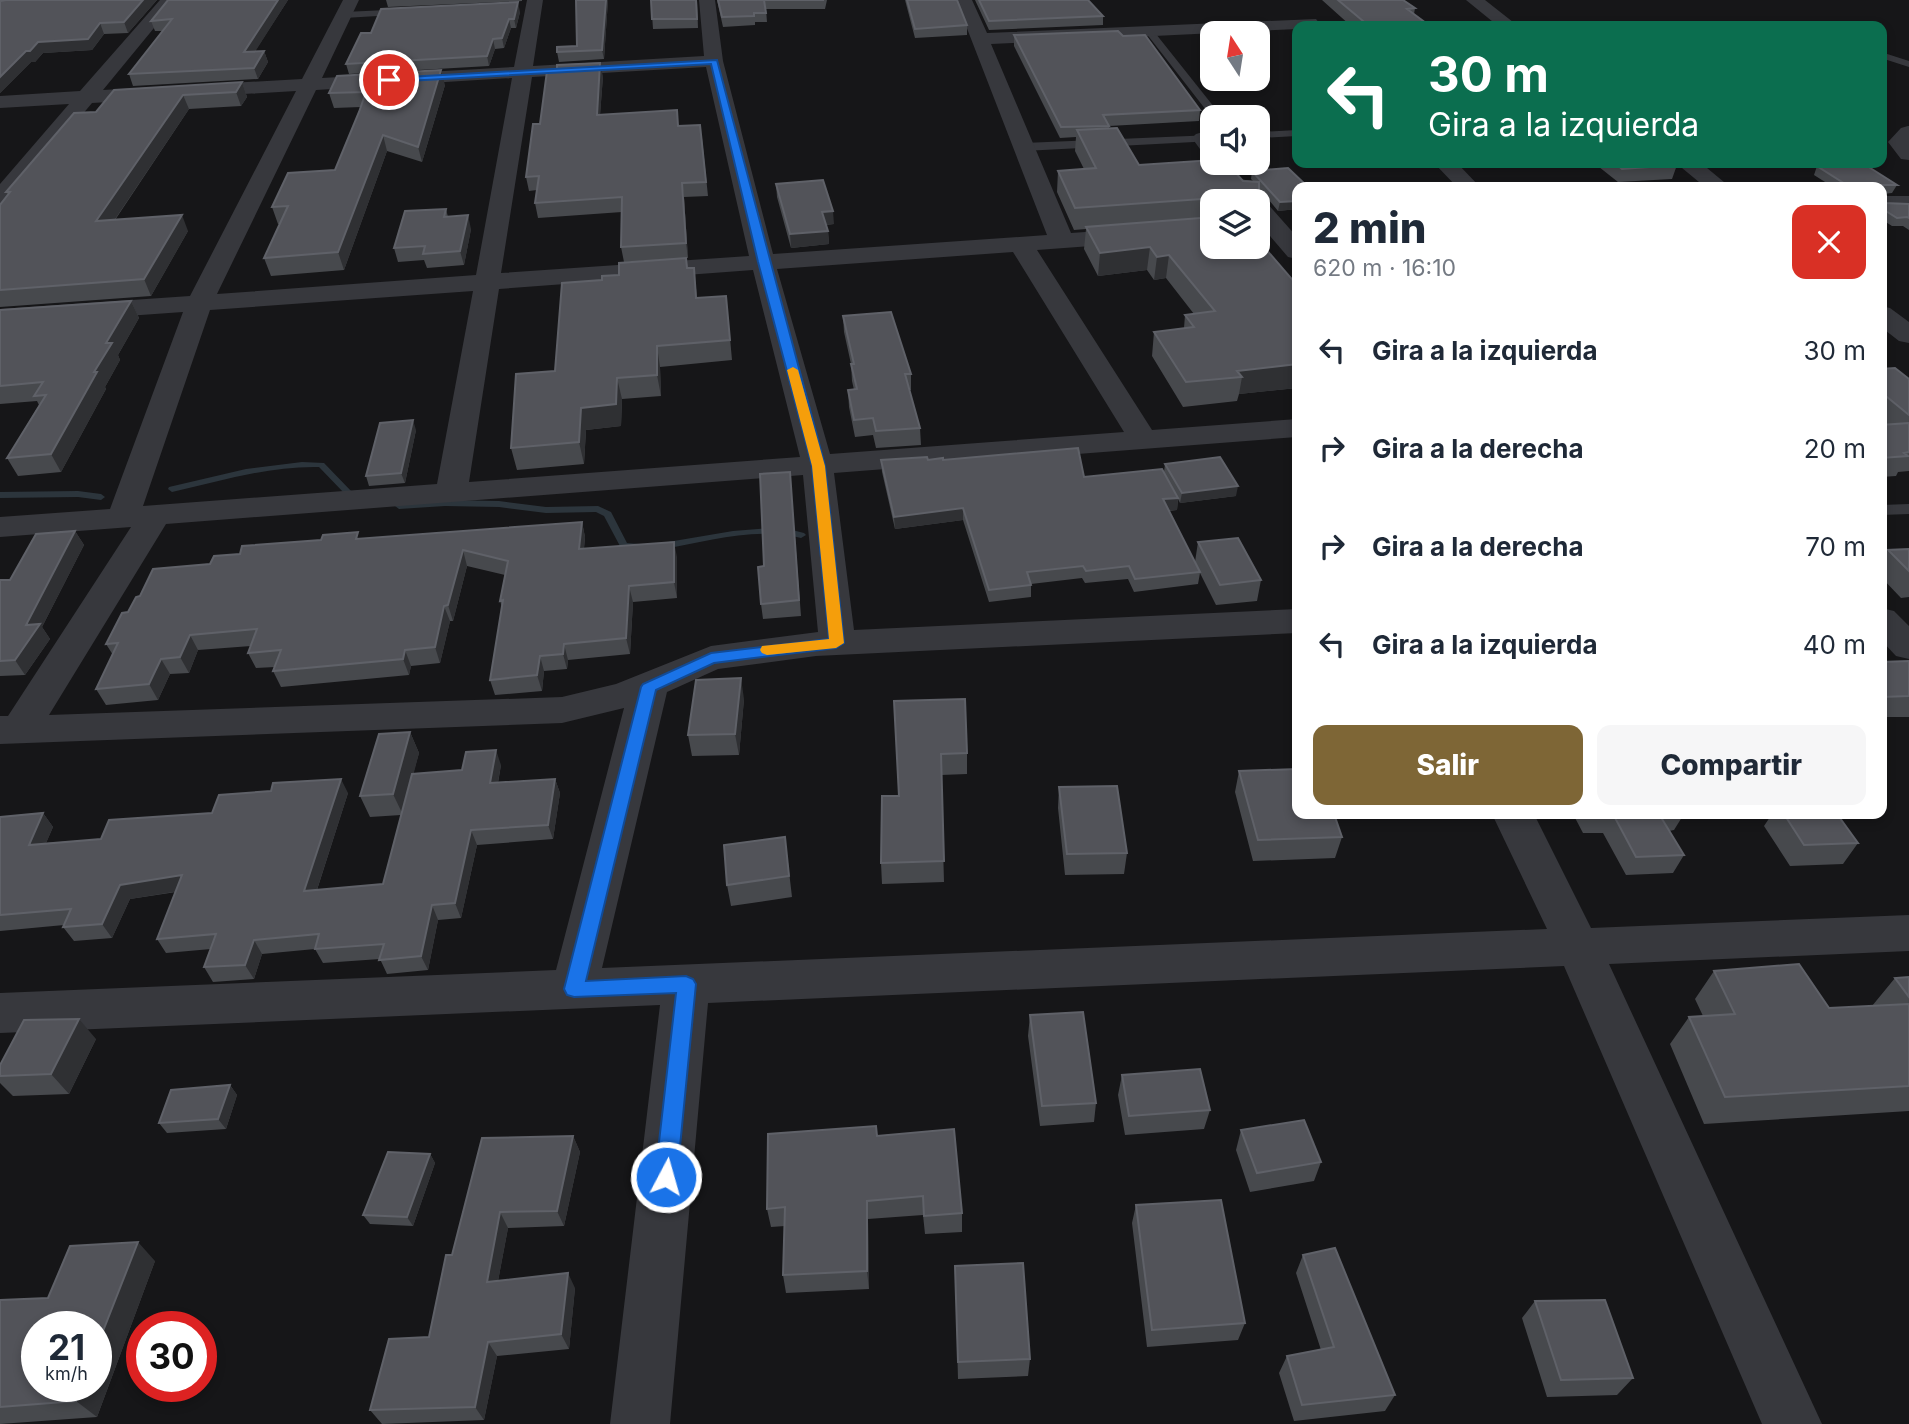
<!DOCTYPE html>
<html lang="es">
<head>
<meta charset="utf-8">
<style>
  :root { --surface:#fff; --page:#f6f6f7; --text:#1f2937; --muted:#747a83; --accent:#7e6636 }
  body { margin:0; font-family:Inter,sans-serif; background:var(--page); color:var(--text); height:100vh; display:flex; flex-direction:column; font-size:26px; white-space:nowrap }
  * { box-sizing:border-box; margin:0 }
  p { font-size:23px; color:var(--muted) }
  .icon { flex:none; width:38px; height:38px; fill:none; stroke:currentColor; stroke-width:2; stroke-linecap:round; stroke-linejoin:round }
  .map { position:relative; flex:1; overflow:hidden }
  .sheet { position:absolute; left:1292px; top:182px; width:595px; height:637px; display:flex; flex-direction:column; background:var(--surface); border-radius:14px; box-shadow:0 4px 10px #0003 }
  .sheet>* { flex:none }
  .top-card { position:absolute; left:1292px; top:21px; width:595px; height:147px; border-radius:14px; box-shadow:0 4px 10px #0003; background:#0b6e4f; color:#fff; overflow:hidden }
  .needle { width:46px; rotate:348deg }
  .tools { position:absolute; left:1200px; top:21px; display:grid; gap:14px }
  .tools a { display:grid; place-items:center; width:70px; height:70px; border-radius:14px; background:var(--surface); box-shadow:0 4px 10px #0003; font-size:35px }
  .speed { position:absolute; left:21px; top:1311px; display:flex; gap:14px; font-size:35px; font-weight:700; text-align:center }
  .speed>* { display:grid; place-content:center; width:91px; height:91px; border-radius:50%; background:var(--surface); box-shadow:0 4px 10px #0003; line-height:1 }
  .speed small { font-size:18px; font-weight:400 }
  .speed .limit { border:10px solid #d22; background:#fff; color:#111 }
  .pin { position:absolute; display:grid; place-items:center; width:60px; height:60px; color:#fff; margin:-30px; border:4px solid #fff; border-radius:50%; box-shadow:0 2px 7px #0007 }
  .me { position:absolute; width:77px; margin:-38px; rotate:6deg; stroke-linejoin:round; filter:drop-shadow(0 0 5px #0008) }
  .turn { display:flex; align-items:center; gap:24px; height:147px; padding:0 21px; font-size:32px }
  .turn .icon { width:91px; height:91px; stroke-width:2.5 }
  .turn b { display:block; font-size:49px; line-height:60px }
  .round { display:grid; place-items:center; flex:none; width:74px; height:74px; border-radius:14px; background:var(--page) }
  .head { display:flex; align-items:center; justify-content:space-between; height:119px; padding:0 21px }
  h1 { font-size:42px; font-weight:800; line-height:52px }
  .cta { display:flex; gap:14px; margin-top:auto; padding:14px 21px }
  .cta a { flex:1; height:80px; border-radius:14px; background:var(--accent); color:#fff; font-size:28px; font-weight:800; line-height:80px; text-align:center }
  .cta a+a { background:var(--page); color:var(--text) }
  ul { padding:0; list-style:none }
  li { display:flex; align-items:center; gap:21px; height:98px; padding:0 21px }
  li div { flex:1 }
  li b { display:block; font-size:26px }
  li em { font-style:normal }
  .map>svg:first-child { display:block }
</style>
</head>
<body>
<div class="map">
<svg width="1909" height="1424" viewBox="0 0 1909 1424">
  <rect width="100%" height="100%" fill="#161618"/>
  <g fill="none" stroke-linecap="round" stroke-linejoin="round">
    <path fill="#2c353c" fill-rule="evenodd" d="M302 462 324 463 352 492 351 494H345L319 467C268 466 221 481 172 492L168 489 169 487 246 469Z
      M78 491 101 494 105 497 101 500 78 497 0 498V492Z
      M445 500 499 501 546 507 598 506 611 512 627 543 639 544 644 547 639 550 621 548 604 516 596 512 546 513 499 507 445 506 399 509 395 506 399 503Z
      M771 528 788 529 804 533 806 535 801 538C756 526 707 542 662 549L657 546 662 543 733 531Z"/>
    <path fill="#37383d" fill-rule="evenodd" d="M408 9 411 10V14L344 18 339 15 344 12Z
      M1146 29H1152L1222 117 1213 119 1146 33Z
      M1881 52 1909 61V67L1881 58Z
      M1297 130V136L1258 138V132Z
      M1213 135V141L1024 151 1018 147 1024 143Z
      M1909 504V514L1881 515V505Z"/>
    <path fill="#37383d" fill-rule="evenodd" d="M160 0H177L103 90 302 79 343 0H359L322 78 514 67 527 0H543L533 66 704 56 699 0H715L723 61 773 254 1047 235 956 0H972L987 33 1316 19 1319 23 1317 26H1297V29L991 44 1071 233 1213 223V237L1037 250 1152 430 1297 419V437L834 473 854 630 1297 609V633L816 656 718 669 667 692 602 968 1547 929 1492 814H1534L1591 928 1909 915V951L1609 964 1822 1424H1762L1564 966 708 1003 670 1424H610L660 1005 0 1033V993L556 970 624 708 562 723 0 744V716H8L131 527 0 537V517L110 509 183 312 0 325V309L190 296 296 91 92 103 8 203 0 205V184L69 104 0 108V96L80 91ZM706 67 749 256 501 273 532 77ZM512 78 476 275 217 294 316 90ZM1013 252 1124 432 830 454 777 269ZM753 270 800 457 469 482 499 289ZM473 291 437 484 143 506 210 310ZM803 475 818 632 711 646 616 684 562 697 49 715 166 524Z
      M1466 0H1485L1518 26H1498Z
      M1908 126H1909V160L1901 159 1888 142 1901 128Z
      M1203 132 1213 136V157L1205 156 1192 138 1196 134Z
      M1434 163H1457L1480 187H1457Z
      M1676 163H1701L1730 187H1705Z
      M1881 196H1909V210H1881Z
      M1258 200 1266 202 1297 237V259L1288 257 1258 222V201H1253Z
      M1881 306 1890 308 1909 322V343L1899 341 1881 327Z
      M1881 608 1894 611 1909 626V659L1896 656 1881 640Z"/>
  </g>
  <path fill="#47494d" d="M6 0H157L128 33 104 34 92 50 43 53 35 62H31L0 93V1Z
    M168 0H290H288L255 51H264L268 62 258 79 133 86 129 74 163 31H155L151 21Z
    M386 0H522V1L388 7Z
    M608 0 604 59 559 62 557 52 577 46Z
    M651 0H697L698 28 653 29Z
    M717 0H827L825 9H766L767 22H755V25L723 27Z
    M905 0H957L967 25V35L915 38Z
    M975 0H1088L1103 16V25L989 30Z
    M1322 0H1403L1415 8 1414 14 1430 26H1351Z
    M520 12 516 28H511L504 48 495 49 489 66 349 74 346 64 371 33Z
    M1014 35 1200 110 1199 121 1109 126V128L1139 165 1253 181 1251 179 1252 171 1297 187V209L1278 211 1259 188 1257 201H1213V247L1282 269 1297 285V388L1239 394 1237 401 1183 407 1152 356 1154 332 1184 328 1185 315 1194 314 1166 278 1154 280 1147 270 1098 276 1084 249 1086 229 1074 230 1057 192 1058 171 1084 169 1075 151 1076 137 1060 138 1014 46Z
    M603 76 600 115 679 126 702 138 708 196 684 197 688 258 624 262 621 247 622 212 538 218 535 203 537 190 529 191 526 177Z
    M242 82 247 97 241 106 189 109 115 220 188 231 151 296 0 307V205L8 195 6 192 96 112Z
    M445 85 422 162 387 151 344 270 271 276 264 258 280 224H278L272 207 335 170 361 107 334 108 329 93Z
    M1594 163H1673L1677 165 1672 179 1618 182Z
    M1817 166 1897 185 1892 193 1883 194 1884 203 1909 204V230L1903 226H1892L1881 219V187H1833L1814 175Z
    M776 184 834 224 826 225 828 231 829 244 791 248 777 197Z
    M446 209 448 217 471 229 464 265 427 268 424 260 398 262 394 248Z
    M686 258 688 268 696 288 697 298 728 316 732 360 660 367 661 396 622 399 621 426 586 430 584 464 517 470 511 448 555 371 602 280Z
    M131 301 139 318 118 355 120 360 105 387 106 389 61 472 18 476 7 458 39 405 37 401 0 404V310Z
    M843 316 911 374V390H909L920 428 921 445 876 448 873 435 855 437 849 407 848 390H854L852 381 851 364 844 332Z
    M1881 369 1909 379V471L1898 472 1896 476 1881 477V425H1886L1881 421Z
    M416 430 405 483 369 486 366 476Z
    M881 460H943L1084 477 1164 472 1165 464 1236 496 1180 503 1178 499 1177 510 1169 511 1195 562 1198 542 1261 580 1257 601 1216 605 1200 573 1198 584 1134 592 1128 579 1085 583 1082 578 1031 584V597L989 602 963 520 895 529 882 472Z
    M790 472 801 616 763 619 761 604 764 566Z
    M582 522 585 537 584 549 677 557V598L633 602 630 654 568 660 567 669 544 671 542 691 495 695 490 680 502 607 500 601 505 575 467 566 453 621H450L440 663 411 666 409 675 281 687 273 671 275 667 256 668 248 653 251 646 198 650 189 673 170 674 158 700 106 705 96 689 113 655 106 644 140 596 210 564 240 554 361 539Z
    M75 531 84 545 42 627 50 639 25 675 0 676V580H10Z
    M1909 549V597L1901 598 1881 577V560L1888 550Z
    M1909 661V717H1881V662Z
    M744 699 739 755 692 756 688 735Z
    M894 701 967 753V774L941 775 944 882 882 884 881 863 899 796Z
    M410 732 419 753 413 774 462 770 501 765 498 783 555 779 560 793 553 839 477 845 461 918 438 920 428 970 387 974 380 959 323 963 315 949 262 954 254 979 213 982 204 967 211 949 166 953 157 939 176 892 130 899 112 938 74 941 63 927 64 925 0 931V817L43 813 53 827 46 843 101 839 212 813 348 793 317 890 383 884 401 815 370 817 360 796Z
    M1239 771 1342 837 1335 858 1253 861 1235 792Z
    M1059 787 1127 853 1124 874 1065 875 1058 808Z
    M1573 814H1684L1674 830 1669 831 1684 855 1673 873 1626 875 1603 833H1583Z
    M1772 814H1837L1858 843 1843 864 1790 866 1764 826Z
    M785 837 792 897 731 906 727 885Z
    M1714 971 1829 1008 1872 1006 1895 978 1909 977V1111L1704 1124 1670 1044 1689 1017 1703 1016 1695 999Z
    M1030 1015 1096 1103 1094 1122 1040 1126 1028 1036Z
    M96 1039 69 1094 13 1096 0 1083V1065Z
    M1122 1075 1210 1110 1204 1129 1125 1135 1118 1095Z
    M230 1085 237 1095 226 1129 167 1133 159 1123Z
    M1241 1130 1321 1162 1314 1181 1250 1192 1236 1150Z
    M573 1136 580 1152 564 1226 508 1228 498 1281 575 1288 569 1349 497 1356 484 1420 382 1424 370 1410 429 1337 452 1255Z
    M877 1136 962 1213V1232L925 1234 923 1215 868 1219 869 1289 786 1293 783 1275 785 1226 771 1227 767 1209Z
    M430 1154 435 1163 413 1226 370 1224 363 1215Z
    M1136 1205 1245 1323 1238 1340 1147 1347 1132 1223Z
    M1303 1255 1395 1395 1385 1411 1294 1421 1279 1373 1287 1356 1321 1350 1296 1273Z
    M155 1261 97 1417 0 1424V1300L48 1298Z
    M955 1266 1030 1359 1028 1376 958 1379Z
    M1535 1301 1633 1378 1617 1395 1547 1397 1522 1318Z"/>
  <path fill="#2f3033" d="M143 0H157L128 33 124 22Z
    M278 0H288L248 63 244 52Z
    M606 0H608L604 59 602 50Z
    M518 2 520 12 516 28 514 19Z
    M509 19 511 28 504 48 502 38Z
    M100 23 104 34 92 50 43 53 35 62H31L0 93V77L26 51 38 42Z
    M493 39 495 49 489 66 487 56Z
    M264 51 268 62 258 79 254 68Z
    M600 63 603 76 599 128 597 115Z
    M441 70 445 85 422 162 418 147Z
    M242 82 247 97 241 106 236 92Z
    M183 95 189 109 103 237 96 221Z
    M383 135 387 151 344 270 338 252Z
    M682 183 684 197 688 258 686 243Z
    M1259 192 1257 201H1250L1244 193Z
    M1297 201V209L1278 211 1280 202Z
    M833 211 834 224 823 225 822 212Z
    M182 215 188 231 151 296 144 279Z
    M468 215 471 229 464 265 460 251Z
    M828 231 829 244 791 248 790 234Z
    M1150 247 1147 270 1098 276 1100 253Z
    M1169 255 1166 278 1154 280 1157 257Z
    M694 268 699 318 696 298Z
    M131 301 139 318 118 355 120 360 105 387 106 389 61 472 51 454 94 372 106 343Z
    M657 346 660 367 661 396 657 375Z
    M1297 364V388L1239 394 1242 377 1237 371Z
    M617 378 622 399 621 426 586 430 584 464 579 442 581 408Z
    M413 420 416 430 405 483 401 473Z
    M1238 486 1236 496 1180 503 1182 493Z
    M1178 498 1177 510 1162 511 1163 499Z
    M963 508V520L895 529 894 517Z
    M582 522 585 537 582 565 579 549Z
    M75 531 84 545 42 627 50 639 25 675 15 660 26 625Z
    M674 542 677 557V598L674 582Z
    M463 550 467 566 453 621 448 605Z
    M629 586 633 602 630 654 626 638Z
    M444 606 450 621 440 663 435 647Z
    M190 635 198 650 189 673 180 657Z
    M564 644 568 660 567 669 563 654Z
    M405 650 411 666 409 675 403 659Z
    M540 656 544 671 542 691 537 675Z
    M161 659 170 674 158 700 149 684Z
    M741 678 744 699 739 755 735 734Z
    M410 732 419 753 403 815 393 794Z
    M496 750 501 765 495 798 490 783Z
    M341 779 348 793 312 905 304 891Z
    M555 779 560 793 553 839 548 825Z
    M43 813 53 827 39 859 29 845Z
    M471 830 477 845 461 918 455 903Z
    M182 875 192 889 130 899 112 938 102 924 120 885Z
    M432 905 438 920 428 970 421 956Z
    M254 940 262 954 254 979 245 965Z
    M79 1019 96 1039 69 1094 51 1074Z
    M230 1085 237 1095 226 1129 218 1119Z
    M573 1136 580 1152 564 1226 557 1211Z
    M430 1154 435 1163 413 1226 407 1217Z
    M867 1201 868 1219 869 1289 867 1271Z
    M500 1212 508 1228 495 1297 487 1282Z
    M138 1242 155 1261 97 1417 76 1401 82 1386H96V1349Z
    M568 1273 575 1288 569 1349 561 1334Z
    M488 1342 497 1356 484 1420 475 1407Z"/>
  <path fill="#525359" stroke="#5f6168" stroke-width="2" d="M6 0H143L124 22 100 23 88 39 38 42 30 51H26L0 77V1Z
    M168 0H278L244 52 264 51 254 68 129 74 172 19 151 21Z
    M576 0H606L602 50 557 52V47L577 46Z
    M651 0H696L697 19H652Z
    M718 0H824H764L766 13H754V16L722 17Z
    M907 0H957L967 25 915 29Z
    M979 0H1088L1103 16 989 21Z
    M1338 0H1403L1415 8 1407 9 1430 26H1369Z
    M518 2 514 19H509L502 38 493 39 487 56 346 64 361 33H371L381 9Z
    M1118 31 1123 36 1145 35 1200 110 1103 115 1109 126 1061 127 1014 35Z
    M600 63 597 115 677 110 678 126 700 125 706 182 682 183 686 243 621 247 622 197 535 203 539 176 526 177 533 124H540L547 71H557V65Z
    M441 70 418 147 383 135 338 252 264 258 288 206 272 207 288 173 335 170 359 112 366 92 329 93 337 76Z
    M242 82 236 92 183 95 96 221 182 215 144 279 0 290V205L10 192H6L74 113 96 112 114 90Z
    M1117 128 1139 165 1213 160V163H1227L1243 181 1259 182V192L1244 193 1250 200 1219 201 1216 198 1075 208 1058 171 1096 168 1077 130Z
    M1615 163H1673L1677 165 1622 169Z
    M1864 164 1897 185H1883L1884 203 1909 204V218L1907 217 1897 218 1881 208V187H1850L1817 166Z
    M1288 168 1308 187H1297V201L1280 202 1252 171Z
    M823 180 833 211 822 212 828 231 790 234 776 184Z
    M446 209 444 217 468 215 460 251 423 254 425 246 394 248 405 211Z
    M1213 217V247H1258V240L1297 285V364L1237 371 1242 377 1186 382 1154 332 1194 327 1185 315 1215 311 1169 255 1157 257 1150 247 1100 253 1086 227Z
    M686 258 687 268H694L696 298 726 296 730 340 657 346V375L617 378 616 404 581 408 579 442 511 448 516 374 555 371 562 283 602 280V276L619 275V263Z
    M131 301 106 343H112L94 372H97L51 454 7 458 46 395 34 396 43 382 0 386V310Z
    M891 312 911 374H905L920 428 876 431 873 418 854 420 848 390 857 389 851 364H854L843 316Z
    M1895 368 1909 379V415L1881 392V369Z
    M413 420 401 473 366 476 380 423Z
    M1909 423V452L1904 453 1908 456 1881 458V425Z
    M1078 448 1084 477 1162 469 1178 498 1163 499 1200 572 1135 579 1129 566 1086 571 1083 566 1027 572 1031 585 989 590 963 508 894 517 881 460 927 457 928 460 943 458V460Z
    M1220 457 1238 486 1182 493 1165 464Z
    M790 472 799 600 761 604 758 567 764 566 760 474Z
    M582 522 579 549 674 542V582L629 586 626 638 564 644 563 654 540 656 537 675 490 680 503 600 500 601 508 561 463 550 448 605 444 606 435 647 405 650 403 659 273 671 281 650 248 653 257 629 190 635 180 657 161 659 149 684 96 689 118 643 106 644 122 613 128 612 136 597 140 596 153 569 210 564 214 556 240 554 242 546 321 540 323 535 358 532 356 539Z
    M75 531 26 625 40 624 15 660 0 661V580H10L36 534Z
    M1238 538 1261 580 1220 585 1198 542Z
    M1909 549V571L1888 550Z
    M1909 661V696L1882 697 1881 695V662Z
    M741 678 735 734 688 735 696 680Z
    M965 699 967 753 941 754 944 861 881 863 882 796H899L894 701Z
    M410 732 393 794 360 796 379 734Z
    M496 750 490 783 555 779 548 825 471 830 455 903 432 905 421 956 379 960 384 944 315 949 319 934 254 940 245 965 204 967 216 934 157 939 182 875 120 885 102 924 63 927 71 909 0 915V817L43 813 29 845 101 839 109 820 212 813 219 795 271 791 273 783 341 779 304 891 383 884 412 774 462 770 466 752Z
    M1297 769V814H1334L1342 837 1258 840 1239 771Z
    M1117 786 1127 853 1067 854 1059 787Z
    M1592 814H1659L1684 855 1636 857 1613 814 1593 815Z
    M1784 814H1837L1858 843 1804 845Z
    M785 837 789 876 727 885 724 845Z
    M1799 964 1829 1008 1909 1004V1086L1725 1097 1689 1017 1735 1014 1714 971Z
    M1909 977V997L1895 978Z
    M1083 1012 1096 1103 1042 1106 1030 1015Z
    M79 1019 51 1074 0 1076V1065L24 1020Z
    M1200 1069 1210 1110 1129 1116 1122 1075Z
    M230 1085 218 1119 159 1123 171 1090Z
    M1304 1120 1321 1162 1257 1173 1241 1130Z
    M876 1126 877 1136 954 1129 962 1213 924 1216 923 1196 867 1201V1271L783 1275 785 1207 767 1209 768 1134Z
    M573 1136 557 1211 500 1212 487 1282 568 1273 561 1334 488 1342 475 1407 370 1410 389 1339 429 1337 446 1255H452L482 1138Z
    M388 1152 430 1154 407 1217 363 1215Z
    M1221 1200 1245 1323 1152 1330 1136 1205Z
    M138 1242 96 1349V1326H37V1386H82L76 1401 0 1407V1300L48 1298 70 1246Z
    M1335 1248 1395 1395 1302 1405 1287 1356 1334 1347 1303 1255Z
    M1023 1263 1030 1359 958 1362 955 1266Z
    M1605 1300 1633 1378 1561 1380 1535 1301Z"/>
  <path fill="#1a73e8" stroke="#114b97" stroke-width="2" d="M717 60 825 466 844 643 836 648 714 663 656 690 586 981 686 976 693 979 696 984 677 1177 674 1184 666 1187 659 1184 655 1177 676 993 574 997 567 995 564 989 641 687 643 684 711 653 829 639 812 466 758 262 711 64 389 82 385 80 389 78Z"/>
  <path fill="#f59e0b" d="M793 367 798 370 825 466 844 643 836 648 767 655 762 653 760 650 762 646 829 639 812 466 787 370Z"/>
</svg>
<div class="tools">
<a><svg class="needle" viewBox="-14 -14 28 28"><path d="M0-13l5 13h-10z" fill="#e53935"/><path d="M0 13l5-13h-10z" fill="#747a83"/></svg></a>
<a><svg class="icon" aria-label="sound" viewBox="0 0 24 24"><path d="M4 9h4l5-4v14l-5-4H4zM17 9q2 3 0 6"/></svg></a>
<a><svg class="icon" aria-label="layers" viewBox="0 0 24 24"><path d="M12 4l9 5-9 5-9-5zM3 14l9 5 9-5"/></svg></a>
</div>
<div class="speed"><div>21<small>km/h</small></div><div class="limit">30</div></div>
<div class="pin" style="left:389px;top:80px;background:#d93025"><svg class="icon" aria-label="arrive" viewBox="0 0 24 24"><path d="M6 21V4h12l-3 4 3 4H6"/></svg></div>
<svg class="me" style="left:666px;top:1177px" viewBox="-20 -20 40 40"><circle r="17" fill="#1a73e8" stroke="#fff" stroke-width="3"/><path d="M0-11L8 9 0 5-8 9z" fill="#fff"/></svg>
<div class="top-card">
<div class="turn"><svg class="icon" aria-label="left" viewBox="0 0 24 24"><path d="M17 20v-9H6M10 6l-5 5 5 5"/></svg><div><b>30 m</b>Gira a la izquierda</div></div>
</div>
<section class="sheet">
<div class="head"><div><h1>2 min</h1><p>620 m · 16:10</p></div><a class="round" style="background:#d93025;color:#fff"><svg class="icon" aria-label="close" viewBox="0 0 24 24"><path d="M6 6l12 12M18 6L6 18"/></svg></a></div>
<ul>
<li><svg class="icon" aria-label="left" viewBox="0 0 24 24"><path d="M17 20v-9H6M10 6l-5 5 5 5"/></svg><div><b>Gira a la izquierda</b></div><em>30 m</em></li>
<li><svg class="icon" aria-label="right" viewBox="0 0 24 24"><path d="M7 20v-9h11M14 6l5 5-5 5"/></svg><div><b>Gira a la derecha</b></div><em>20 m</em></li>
<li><svg class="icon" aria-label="right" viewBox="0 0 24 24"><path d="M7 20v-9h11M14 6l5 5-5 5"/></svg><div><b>Gira a la derecha</b></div><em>70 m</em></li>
<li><svg class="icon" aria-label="left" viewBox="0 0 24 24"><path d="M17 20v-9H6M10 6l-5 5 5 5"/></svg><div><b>Gira a la izquierda</b></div><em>40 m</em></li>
</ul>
<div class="cta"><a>Salir</a><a>Compartir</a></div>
</section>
</div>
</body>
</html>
